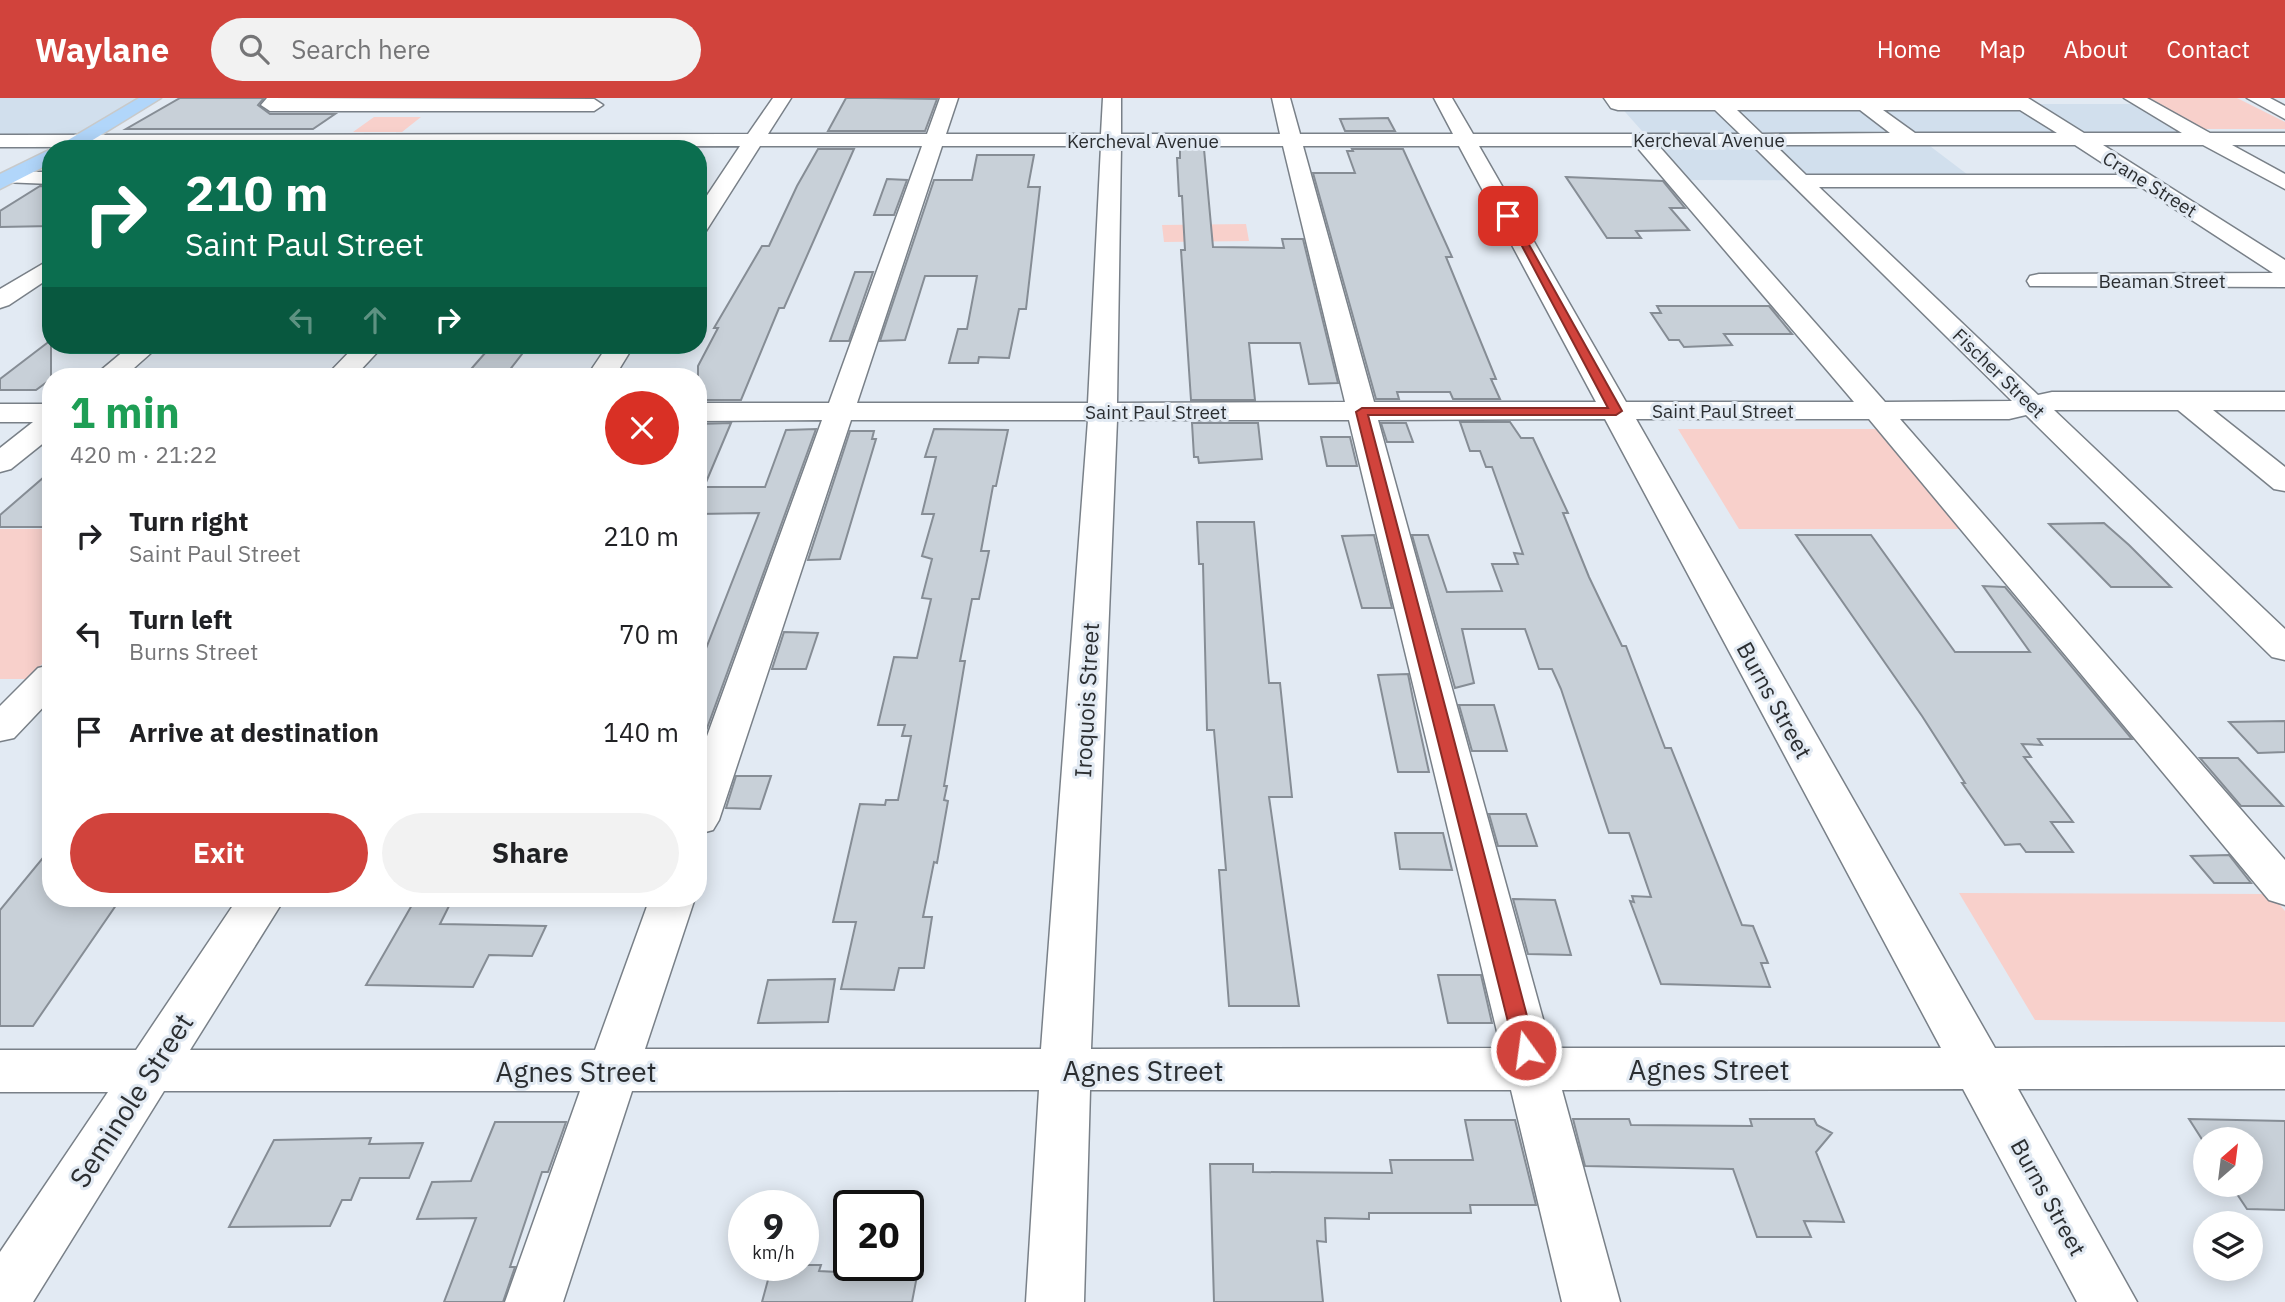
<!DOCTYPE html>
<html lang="en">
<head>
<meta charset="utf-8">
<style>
  :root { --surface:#fff; --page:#f2f2f2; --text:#202124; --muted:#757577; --accent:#d1433c }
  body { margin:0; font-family:"IBM Plex Sans",sans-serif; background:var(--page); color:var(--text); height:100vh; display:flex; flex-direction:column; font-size:26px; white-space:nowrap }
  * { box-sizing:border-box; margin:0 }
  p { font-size:23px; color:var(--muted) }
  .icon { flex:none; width:38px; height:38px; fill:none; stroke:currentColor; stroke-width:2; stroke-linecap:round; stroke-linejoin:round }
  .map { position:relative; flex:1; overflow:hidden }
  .panel { position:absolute; left:42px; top:270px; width:665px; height:539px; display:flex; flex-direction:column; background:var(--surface); border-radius:28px; box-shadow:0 4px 18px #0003 }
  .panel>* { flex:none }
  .top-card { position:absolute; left:42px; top:42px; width:665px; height:214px; border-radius:28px; box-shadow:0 4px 18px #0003; background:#0b6e4f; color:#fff; overflow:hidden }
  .needle { width:46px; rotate:28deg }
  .fabs { position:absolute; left:2193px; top:1029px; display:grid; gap:14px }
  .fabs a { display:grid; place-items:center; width:70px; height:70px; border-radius:50%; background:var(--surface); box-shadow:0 4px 18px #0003; font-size:35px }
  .speed { position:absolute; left:728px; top:1092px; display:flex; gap:14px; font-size:35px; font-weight:700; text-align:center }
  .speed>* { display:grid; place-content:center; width:91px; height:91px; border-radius:50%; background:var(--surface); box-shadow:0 4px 18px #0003; line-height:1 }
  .speed small { font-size:18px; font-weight:400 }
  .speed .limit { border:4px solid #111; border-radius:10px; background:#fff; color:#111 }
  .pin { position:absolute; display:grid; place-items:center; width:60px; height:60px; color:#fff; margin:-30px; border-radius:14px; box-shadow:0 4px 10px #0006 }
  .me { position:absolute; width:77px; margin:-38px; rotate:346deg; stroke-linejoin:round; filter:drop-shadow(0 0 5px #0008) }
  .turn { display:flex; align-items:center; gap:24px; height:147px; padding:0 28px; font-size:32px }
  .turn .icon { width:91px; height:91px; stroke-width:2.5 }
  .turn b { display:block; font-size:49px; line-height:60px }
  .lanes { display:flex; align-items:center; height:66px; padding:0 28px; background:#0003; justify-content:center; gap:35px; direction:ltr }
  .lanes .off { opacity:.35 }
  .round { display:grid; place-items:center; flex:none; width:74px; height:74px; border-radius:37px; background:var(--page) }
  .overview { display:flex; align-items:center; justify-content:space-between; height:119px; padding:0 28px }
  h1 { font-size:42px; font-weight:700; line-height:52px; color:#1e9e55 }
  .primary-button { display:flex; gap:14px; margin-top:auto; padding:14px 28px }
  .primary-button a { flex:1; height:80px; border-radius:42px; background:var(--accent); color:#fff; font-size:28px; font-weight:700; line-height:80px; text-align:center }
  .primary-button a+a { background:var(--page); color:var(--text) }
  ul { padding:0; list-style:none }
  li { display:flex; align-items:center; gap:21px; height:98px; padding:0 28px }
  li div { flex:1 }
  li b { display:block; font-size:26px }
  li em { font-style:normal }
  header { display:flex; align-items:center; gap:42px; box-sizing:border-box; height:98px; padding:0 35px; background:var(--accent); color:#fff }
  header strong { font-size:33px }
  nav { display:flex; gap:38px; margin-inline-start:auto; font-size:24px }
  .search { width:490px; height:63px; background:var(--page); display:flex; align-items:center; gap:18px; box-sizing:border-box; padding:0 24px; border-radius:38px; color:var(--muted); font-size:26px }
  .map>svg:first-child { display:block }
</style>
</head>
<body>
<header>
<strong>Waylane</strong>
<div class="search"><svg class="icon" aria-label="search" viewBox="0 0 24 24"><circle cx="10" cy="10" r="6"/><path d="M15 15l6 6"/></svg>Search here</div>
<nav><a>Home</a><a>Map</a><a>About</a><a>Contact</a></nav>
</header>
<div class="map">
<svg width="2285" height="1204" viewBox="0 0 2285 1204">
  <rect width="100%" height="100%" fill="#e2eaf3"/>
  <path fill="#d1dfed" d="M0 0H153L77 43H0Z
    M1714 0H2015L2024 6H2145L2206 41 1922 42 1976 83 1677 82 1650 42 1618 6Z"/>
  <path fill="#f8d0cb" d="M2141 0H2237L2285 24V31H2196Z
    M374 19H421L402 34H353Z
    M1246 126 1249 143 1164 144 1162 127Z
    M1678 331H1881L1965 431H1739Z
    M0 431H51V557L27 581H0Z
    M1959 795 2271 796 2285 813V924L2035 922Z"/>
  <path fill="#c8d0d8" stroke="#868d95" stroke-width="2" d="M180 0H264L258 7 270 16H335L313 31H126Z
    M846 0H875L937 1 925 33H828Z
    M1388 20 1395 33H1345L1340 21Z
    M818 51H854L784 210H779L741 302H698V268L718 230H714L762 148H769L797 88Z
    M1180 51H1204L1213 149 1284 150 1282 141H1303L1338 285 1309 286 1300 245H1249L1255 302H1191L1181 152H1185L1182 98H1179L1177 60H1180Z
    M1352 51H1403L1452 159H1446L1496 281H1491L1500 301H1453L1450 294H1397L1399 301H1376L1313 75H1355L1347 53H1353Z
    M977 57H1034L1028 89H1040L1026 211H1019L1009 260 979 259 978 265H949L958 231H967L977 178H925L905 242 880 243 934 82H972Z
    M1566 79 1663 83 1685 110H1670L1689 132 1636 133 1641 140H1607Z
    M887 81 907 82 894 117H874Z
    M40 88 51 89V128L0 129V113Z
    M855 174H873L849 243H830Z
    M1657 208H1769L1792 236H1724L1732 247 1684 249 1679 242H1669L1651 215H1661Z
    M51 242V281L36 292H0V281Z
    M492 247H529L505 278H465Z
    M1460 324H1510L1521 340H1533L1568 415H1563L1589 479 1622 548H1626L1665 650H1671L1742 827 1753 828 1768 865H1761L1770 889 1661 886 1630 803 1634 804 1632 798 1651 799 1629 735H1609L1561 591 1552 571H1539L1525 531H1462L1474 585 1455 590 1412 437H1428L1447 494 1502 493 1492 466H1518L1514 455 1523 456 1492 369H1486L1480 353H1470Z
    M731 325 704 389H765L786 332 816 331 698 655V571L759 415 698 416V326Z
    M1192 325H1258L1262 361 1199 365 1198 359H1194Z
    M1381 325H1406L1413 344H1387Z
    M934 331 1008 332 996 388H993L981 453H989L979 501H972L960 563H965L944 688H947L944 702 948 703 937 765 934 764 923 819H932L924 870H899L894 892 841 891 856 824H833L860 706 885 707 886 702H898L911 638H902L905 627H878L894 559 917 560 931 501 922 500 932 461 922 458 934 416H922L936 359H925Z
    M850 333H874L872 341H876L840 461 808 462Z
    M1321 339H1350L1357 368H1327Z
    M51 373V429H0V417Z
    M1197 424H1254L1269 585H1280L1292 699H1269L1299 908H1229L1219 772H1226L1214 632H1207L1203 466H1199Z
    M2104 425 2129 447 2171 489H2111L2049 426Z
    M1374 437 1392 510H1362L1342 438Z
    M1796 437H1871L1955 554H2030L1983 488 2005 489 2132 641H2038L2042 647 2022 646 2031 659H2024L2073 724H2051L2073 754H2026L2020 746 2005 747 1962 685H1965L1922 618Z
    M784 534 818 535 806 571H772Z
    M1408 576 1413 601 1429 674H1398L1378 577Z
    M1459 607H1494L1507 653H1472Z
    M2285 623V654L2258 655 2229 624Z
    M2200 660H2238L2283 708H2241Z
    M736 678H771L760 711 726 710Z
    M1489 716H1526L1537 748H1498Z
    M1395 735H1443L1452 772 1400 771Z
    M51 750V800H121L33 928H0V812Z
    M2229 757 2251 785H2214L2191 758Z
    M416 800H453L440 826 546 828 532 858 489 857 473 889 366 887Z
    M1513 801 1555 802 1571 857 1528 856Z
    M1438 877H1481L1492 925H1448Z
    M835 881 828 924 758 925 768 882Z
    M1573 1021H1629L1631 1027 1752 1028 1750 1021H1814L1817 1027 1832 1035 1816 1054 1844 1124 1804 1123 1811 1139H1757L1733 1071 1585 1068Z
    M2189 1021 2285 1023V1112L2247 1111 2231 1087H2250V1041H2205V1046Z
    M1465 1022H1515L1536 1107H1470L1471 1115H1369V1121L1325 1120 1326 1144 1317 1143 1323 1204H1214L1210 1066H1253V1074L1392 1075 1390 1062H1473Z
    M495 1024H566L548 1074H542L510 1169H515L503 1204H444L476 1120 417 1121 432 1084 471 1083Z
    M371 1040 369 1046 423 1045 409 1080H360L351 1102H342L330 1128 229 1129 274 1042Z
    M772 1167H821L819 1173 917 1178 912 1204H762Z"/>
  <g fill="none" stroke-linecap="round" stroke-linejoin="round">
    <defs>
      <path id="minor" d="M267 0 594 1 603 7 594 13H270L261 7Z
        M773 0H791L768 36H927L940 0H958L946 36H1101L1103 0H1121V36H1280L1272 0H1290L1300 36H1453L1434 0H1452L1473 36H1740L1715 12H1618L1611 10 1604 0H2028L2084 35H2182L2124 0H2147L2210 35H2285V47H2232L2285 76V91L2203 47H2103L2285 162V189L2030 188 2027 183 2030 178 2039 176 2273 175 2141 89H1819L2038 297 2052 294H2285V312H2213L2285 369V393L2274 391 2178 312H2054L2285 531V562L2272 559 2026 317 2009 321H1900L2285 762V807L2269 802 1869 321H1636L1995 950 2285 949V991H2018L2137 1204H2077L1963 991 1562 992 1620 1204H1562L1511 992H1090L1084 1204H1026L1039 992 632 993 563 1204H505L580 993H164L33 1204H0V1154L108 994H0V952H136L238 800H285L190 952H595L650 800H695L645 951H1041L1088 322H851L719 722 713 732 698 736V663L822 322 698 323V305H829L922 48H760L706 133 698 135V111L740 48 0 49V37L748 36ZM1737 12H1860L1890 35 1762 36ZM1883 12H2020L2057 35H1915ZM1658 47H1752L2012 303 1885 304ZM1775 47H2075L2121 77H1806ZM942 48H1101L1088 305H857ZM1121 48H1283L1345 304 1117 305ZM1303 48H1459L1596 304H1374ZM1479 48H1636L1854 304H1626ZM1605 321 1941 950H1551L1378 322ZM1117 322H1349L1501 950 1091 951Z
        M2247 0H2270L2285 8V21Z
        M9 74H51V86L2 84 0 78Z
        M51 161V179L9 207 0 210V191Z
        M131 247H160L125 278H94Z
        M356 247H384L355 278H326Z
        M608 247H634L615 278H587Z
        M0 306H51V339L11 371 0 374V350L33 324H0Z
        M51 567V601L14 640 0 643V608L38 570Z"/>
      <path id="major" d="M139 0H161L78 51H53Z
        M51 51V65L0 91V76Z"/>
    </defs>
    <use href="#minor" stroke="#798088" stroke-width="3"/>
    <use href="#major" stroke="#c8c9c9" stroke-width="3"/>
    <use href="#minor" fill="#fff" fill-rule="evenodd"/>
    <use href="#major" fill="#b1d6fa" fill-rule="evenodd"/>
  </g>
  <path fill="#d1433c" stroke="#882c27" stroke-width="2" d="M1505 116 1513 118 1622 313 1616 317H1368L1536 952 1533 958H1518L1515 952 1356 314 1362 310H1608Z"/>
  <g text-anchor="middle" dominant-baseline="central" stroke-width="6" stroke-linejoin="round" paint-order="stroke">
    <g font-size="19" fill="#2b2e31" stroke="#e2eaf3">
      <text x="1709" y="42">Kercheval Avenue</text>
      <text x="1143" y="43">Kercheval Avenue</text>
      <text transform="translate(2150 86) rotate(32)">Crane Street</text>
      <text x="2162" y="183">Beaman Street</text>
      <text transform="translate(1999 275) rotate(44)">Fischer Street</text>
      <text x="1723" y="313">Saint Paul Street</text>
      <text x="1156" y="314">Saint Paul Street</text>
    </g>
    <g font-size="23" fill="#2b2e31" stroke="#e2eaf3">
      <text transform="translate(1086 602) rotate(-87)">Iroquois Street</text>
      <text transform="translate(1775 602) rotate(61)">Burns Street</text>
      <text transform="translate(2049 1099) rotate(61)">Burns Street</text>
    </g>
    <g font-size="28" fill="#2b2e31" stroke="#e2eaf3">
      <text x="1709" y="971">Agnes Street</text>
      <text x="1143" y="972">Agnes Street</text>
      <text x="576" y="973">Agnes Street</text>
      <text transform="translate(131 1002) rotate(-57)">Seminole Street</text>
    </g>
  </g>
</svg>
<div class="fabs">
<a><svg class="needle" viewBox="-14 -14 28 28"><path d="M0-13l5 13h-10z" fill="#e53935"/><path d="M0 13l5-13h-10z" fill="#757577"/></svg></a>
<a><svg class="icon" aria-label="layers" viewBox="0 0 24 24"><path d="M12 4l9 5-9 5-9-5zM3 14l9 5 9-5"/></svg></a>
</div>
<div class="speed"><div>9<small>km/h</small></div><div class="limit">20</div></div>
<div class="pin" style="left:1508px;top:118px;background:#d93025"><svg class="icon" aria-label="arrive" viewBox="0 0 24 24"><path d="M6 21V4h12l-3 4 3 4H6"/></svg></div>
<svg class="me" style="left:1526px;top:952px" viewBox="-20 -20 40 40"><circle r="17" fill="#d1433c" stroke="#fff" stroke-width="3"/><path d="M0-11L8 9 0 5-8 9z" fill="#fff"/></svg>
<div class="top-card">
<div class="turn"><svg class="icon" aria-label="right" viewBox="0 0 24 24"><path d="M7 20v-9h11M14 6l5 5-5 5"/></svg><div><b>210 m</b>Saint Paul Street</div></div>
<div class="lanes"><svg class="icon off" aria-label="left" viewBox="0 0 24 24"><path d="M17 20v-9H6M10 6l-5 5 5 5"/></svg><svg class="icon off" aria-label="ahead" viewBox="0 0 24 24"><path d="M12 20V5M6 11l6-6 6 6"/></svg><svg class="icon" aria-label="right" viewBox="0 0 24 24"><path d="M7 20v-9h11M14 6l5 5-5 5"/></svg></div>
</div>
<section class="panel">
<div class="overview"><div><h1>1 min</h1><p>420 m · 21:22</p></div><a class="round" style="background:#d93025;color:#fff"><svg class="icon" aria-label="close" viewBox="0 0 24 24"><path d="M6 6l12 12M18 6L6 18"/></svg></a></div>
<ul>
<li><svg class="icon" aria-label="right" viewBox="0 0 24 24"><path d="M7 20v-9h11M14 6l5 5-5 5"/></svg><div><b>Turn right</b><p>Saint Paul Street</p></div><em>210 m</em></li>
<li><svg class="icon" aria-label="left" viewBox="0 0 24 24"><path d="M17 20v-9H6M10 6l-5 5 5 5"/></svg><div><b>Turn left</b><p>Burns Street</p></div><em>70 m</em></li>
<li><svg class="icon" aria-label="arrive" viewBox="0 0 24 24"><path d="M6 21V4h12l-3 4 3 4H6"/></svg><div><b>Arrive at destination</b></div><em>140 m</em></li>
</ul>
<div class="primary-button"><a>Exit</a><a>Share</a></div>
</section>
</div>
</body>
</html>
